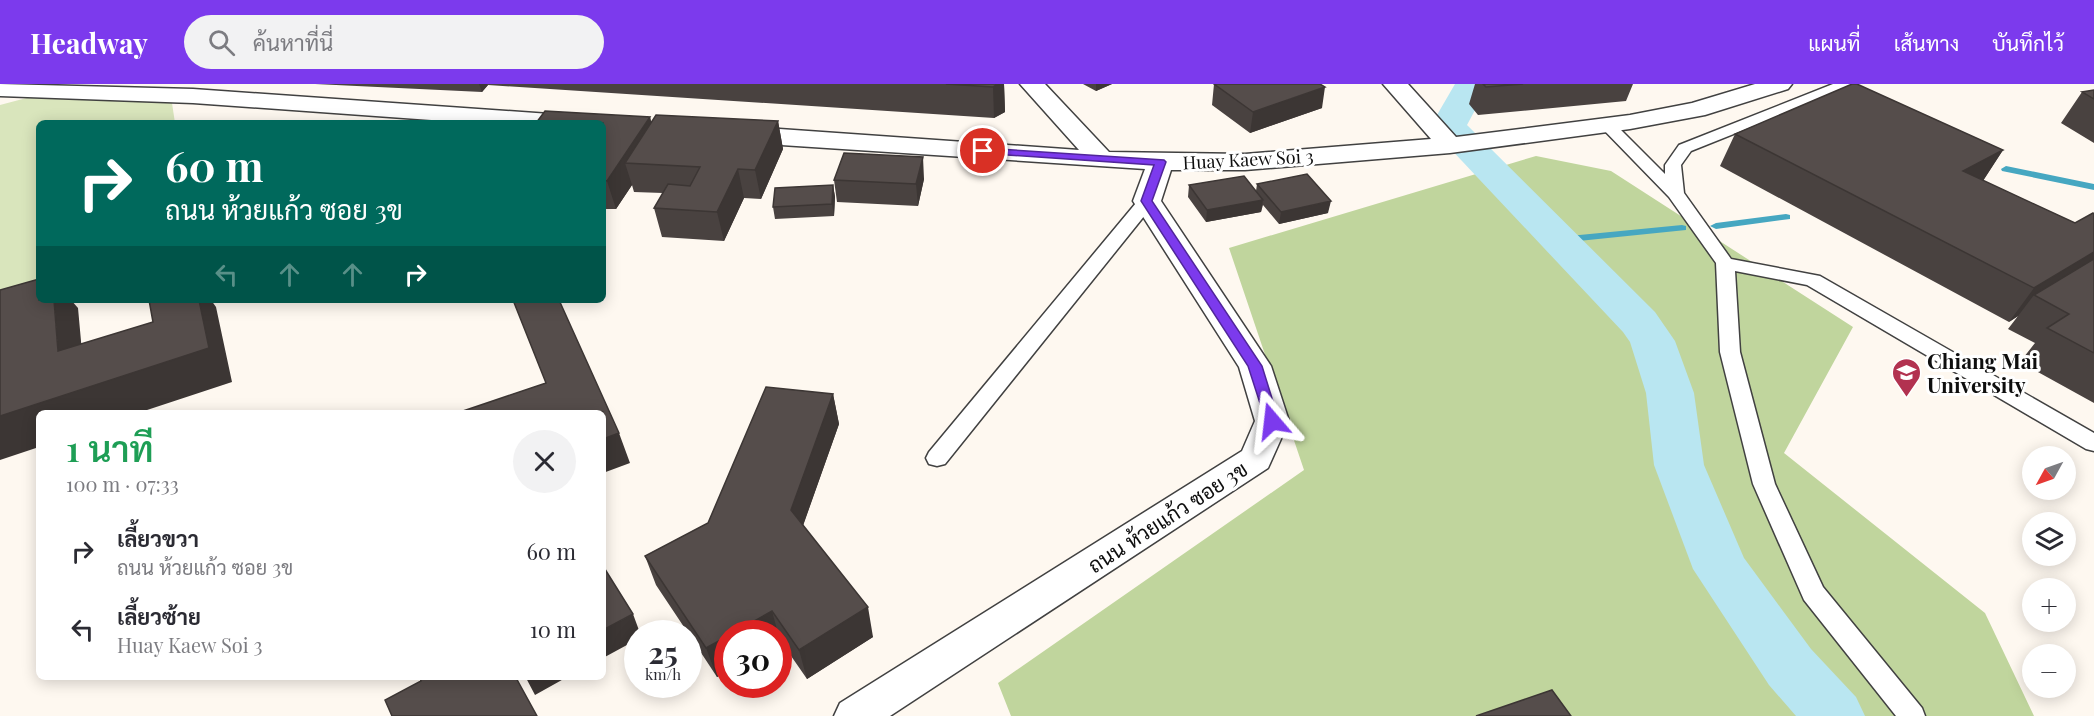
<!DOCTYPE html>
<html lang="th">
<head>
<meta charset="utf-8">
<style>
  :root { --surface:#fff; --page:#f2f2f3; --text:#2b2b33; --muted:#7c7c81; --accent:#7c3aed }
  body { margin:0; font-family:"Playfair Display",Sarabun,serif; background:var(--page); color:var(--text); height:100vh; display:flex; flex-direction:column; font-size:22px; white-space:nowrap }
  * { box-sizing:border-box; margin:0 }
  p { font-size:20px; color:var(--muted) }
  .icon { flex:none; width:33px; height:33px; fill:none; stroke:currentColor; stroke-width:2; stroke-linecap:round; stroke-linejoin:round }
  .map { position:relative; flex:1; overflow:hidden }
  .details { position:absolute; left:36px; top:326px; width:570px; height:270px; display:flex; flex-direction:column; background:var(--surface); border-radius:9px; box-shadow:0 3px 15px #0003 }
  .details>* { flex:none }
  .banner { position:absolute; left:36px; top:36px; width:570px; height:183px; border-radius:9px; box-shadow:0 3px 15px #0003; background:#00695c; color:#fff; overflow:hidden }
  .needle { width:39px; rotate:230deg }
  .buttons { position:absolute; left:2022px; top:362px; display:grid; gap:12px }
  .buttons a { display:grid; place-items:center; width:54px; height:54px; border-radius:50%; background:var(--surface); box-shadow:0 3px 15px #0003; font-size:30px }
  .speed { position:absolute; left:624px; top:536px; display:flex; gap:12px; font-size:30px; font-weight:700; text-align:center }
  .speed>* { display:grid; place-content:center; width:78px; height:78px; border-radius:50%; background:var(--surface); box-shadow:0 3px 15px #0003; line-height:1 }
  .speed small { font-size:15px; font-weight:400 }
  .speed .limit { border:9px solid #d22; background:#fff; color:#111 }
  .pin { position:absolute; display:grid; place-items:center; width:51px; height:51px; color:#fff; margin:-26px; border:3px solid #fff; border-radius:50%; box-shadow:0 2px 6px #0007 }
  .me { position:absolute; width:66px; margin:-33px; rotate:343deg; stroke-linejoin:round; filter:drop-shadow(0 0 4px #0008) }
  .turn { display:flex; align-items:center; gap:21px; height:126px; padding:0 30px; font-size:27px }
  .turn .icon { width:78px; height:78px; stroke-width:2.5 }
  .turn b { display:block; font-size:42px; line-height:51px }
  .lanes { display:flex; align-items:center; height:57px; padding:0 30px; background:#0003; justify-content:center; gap:30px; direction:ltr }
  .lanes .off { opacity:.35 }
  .round { display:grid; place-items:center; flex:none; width:63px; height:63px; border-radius:32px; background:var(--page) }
  .overview { display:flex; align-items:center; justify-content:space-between; height:102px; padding:0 30px }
  h1 { font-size:36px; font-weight:600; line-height:45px; color:#1e9e55 }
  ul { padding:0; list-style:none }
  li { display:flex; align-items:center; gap:18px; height:78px; padding:0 30px }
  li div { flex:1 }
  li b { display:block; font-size:22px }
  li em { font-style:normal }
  header { display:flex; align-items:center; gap:36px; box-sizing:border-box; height:84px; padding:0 30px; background:var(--accent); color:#fff }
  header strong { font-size:28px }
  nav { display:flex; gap:33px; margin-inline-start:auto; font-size:21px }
  .search { width:420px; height:54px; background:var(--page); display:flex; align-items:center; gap:15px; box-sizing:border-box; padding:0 21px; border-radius:33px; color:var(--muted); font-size:22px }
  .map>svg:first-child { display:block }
</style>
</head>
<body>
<header>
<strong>Headway</strong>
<div class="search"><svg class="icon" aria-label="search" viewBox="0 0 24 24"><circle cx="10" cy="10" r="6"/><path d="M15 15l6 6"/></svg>ค้นหาที่นี่</div>
<nav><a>แผนที่</a><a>เส้นทาง</a><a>บันทึกไว้</a></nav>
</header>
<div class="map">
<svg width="2094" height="632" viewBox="0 0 2094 632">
  <rect width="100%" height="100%" fill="#fef8f0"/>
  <path fill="#d9e5bc" d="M34 12 172 19 175 39H39V216H76L0 237V21Z"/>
  <path fill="#c0d59d" d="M1536 72 1611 87 1853 243 1784 369 1985 529 2034 632H1011L998 599 1304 386 1229 164Z"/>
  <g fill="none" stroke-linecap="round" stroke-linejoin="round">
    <path fill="#46a7c1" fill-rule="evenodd" d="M2006 82 2094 100V106L2002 87 2001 85Z
      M1786 130 1790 131V135L1716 145 1710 142 1716 139Z
      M1682 141 1686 142V146L1559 159 1553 156 1559 153Z"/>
    <path fill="#b9e6f1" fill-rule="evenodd" d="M1455 0H1489L1467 41 1655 228 1675 257 1694 309 1704 381 1744 474 1811 565 1856 613 1865 632H1796L1769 601 1693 485 1654 381 1646 309 1630 258 1623 248 1430 43Z"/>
    <defs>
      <path id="lane" d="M1833 0H1854L1851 3 1691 67 1681 81 1684 109 1731 175 1820 192 2094 349V367L2086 365 1807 201 1735 187 1740 268 1775 400 1823 503 1922 624 1925 632H1896L1804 516 1753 400 1720 268 1716 179 1669 113 1599 41 1607 36 1613 38 1665 90V81L1679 61Z
        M1147 112 1153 113 1156 117 1153 121 945 380 937 382 929 380 926 374 929 368 1141 113Z"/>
      <path id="street" d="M0 0 193 5 578 32 587 34 590 39H473L193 19 0 12Z
        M1020 0H1045L1109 68 1245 70 1431 55 1383 0H1408L1456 53 1630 31 1692 19 1755 0H1792L1788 5 1705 31 1630 45 1450 69 1245 86H1171L1161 117 1271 282 1289 337 1268 384 890 632H834L840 619 1242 367 1255 337 1239 283 1133 117 1145 85 737 58 728 55 724 50 728 45 737 42 1079 66Z"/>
    </defs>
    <use href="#lane" stroke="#414141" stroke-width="3"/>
    <use href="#street" stroke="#414141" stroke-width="3"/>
    <use href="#lane" fill="#fff" fill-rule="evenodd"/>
    <use href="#street" fill="#fff" fill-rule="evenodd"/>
  </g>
  <path fill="#494240" d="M315 0H1004L1005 28 994 34 488 1 482 8Z
    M1083 0H1112L1096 7Z
    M1214 0 1322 24 1250 49 1212 21Z
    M1475 0H1633L1626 17 1478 31 1469 20Z
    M2094 6V59L2061 39 2082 8Z
    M650 33 651 38 778 37 783 65 761 115 744 114 724 157 662 153 654 124 663 109 634 108 632 101 616 125H603V39Z
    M1735 50 2003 66 1983 97 2075 139 2094 130V319L2020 278 2035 259 2008 245 2018 232 2009 238 1720 82Z
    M924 95 918 122 837 118 834 96Z
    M1257 100 1328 129 1279 140 1263 121 1261 128 1206 138 1188 113 1189 101 1256 107Z
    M833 101 835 113 834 132 775 135 773 123Z
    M833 310 839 340 803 441 873 553 807 595 780 556 778 557V549H728V587L717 593 688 549 656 501 645 472 708 439Z"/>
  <path fill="#3c3634" d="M479 0H487L488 1 482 8Z
    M998 0H1004L1005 28 994 34 993 3Z
    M1096 0H1112L1096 7Z
    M1325 3 1322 24 1250 49 1253 28Z
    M650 33 657 61 625 79 632 101 616 125 607 97Z
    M778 37 783 65 761 115 755 86Z
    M2003 66 1982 98 1963 87Z
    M923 73 924 95 918 122 916 100Z
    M738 85 744 114 724 157 717 128Z
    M833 101 835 113 834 132 832 120Z
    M1263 116 1261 128 1206 138 1207 126Z
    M1331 117 1328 129 1279 140 1281 128Z
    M2094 168V185L2034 211 2018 232 2009 238 2034 204Z
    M54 216H71L78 224 85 301 58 267Z
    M199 216H211L216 223 232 298 141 328H39V363L0 376V332Z
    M833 310 839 340 798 456 791 426Z
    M619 349 630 379 603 389V355Z
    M868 523 873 553 807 595 799 566Z
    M772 527 778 549H733Z
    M633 530 640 549H638V555L603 574V546Z
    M728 552V587L717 593 706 564Z
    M525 592H569L535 611Z"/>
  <path fill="#554d4b" stroke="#3c3634" stroke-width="1.5" d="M946 0H998L993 3Z
    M1214 0H1320L1325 3 1253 28Z
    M1483 0H1523L1486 3Z
    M1852 0H1857L2003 66 1963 87 2075 139 2093 129 2094 130V168L2034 204 1735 50Z
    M2094 6V15L2082 8Z
    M545 27 650 33 607 97 603 96V39H536Z
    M656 31 778 37 755 86 738 85 717 128 654 124 668 100 690 102 700 83 625 79Z
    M844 69 923 73 916 100 834 96Z
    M1307 90 1331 117 1281 128 1257 100Z
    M1244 92 1263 116 1207 126 1189 101Z
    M833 101 832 120 773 123 775 104Z
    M2094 175V269L2047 244 2069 230 2034 211Z
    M39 195V216H54L58 267 153 238 149 216H199L209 264 0 332V206Z
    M513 216H559L619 349 603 355V328H460L546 299Z
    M766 303 833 310 791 426 868 523 799 566 772 527 733 549H728V552L706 564 645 472 708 439Z
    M603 482 633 530 603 546Z
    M419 592H515L537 632H392L385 616 421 597Z
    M1552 606 1571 632H1476Z"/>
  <path fill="#7c3aed" stroke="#51269a" stroke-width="1.5" d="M983 64 1164 76 1166 78 1152 117 1262 282 1279 337 1277 341H1267L1248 282 1141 117 1154 81 979 69 978 67Z"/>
  <defs>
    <symbol id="university-pin" viewBox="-11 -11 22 30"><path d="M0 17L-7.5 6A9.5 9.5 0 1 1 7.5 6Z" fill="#b23250" stroke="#fff"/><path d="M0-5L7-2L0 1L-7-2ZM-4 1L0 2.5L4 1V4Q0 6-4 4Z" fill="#fff"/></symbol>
  </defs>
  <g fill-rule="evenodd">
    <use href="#university-pin" x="1890" y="272" width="33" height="45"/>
  </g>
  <g text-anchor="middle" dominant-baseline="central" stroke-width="6" stroke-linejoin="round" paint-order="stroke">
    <g font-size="18" fill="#0e0e0e" stroke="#fff">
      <text transform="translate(1248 75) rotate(-3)">Huay Kaew Soi 3</text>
    </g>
    <g font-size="21" font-weight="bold" fill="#0e0e0e" stroke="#fff" text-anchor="start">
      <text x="1927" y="276">Chiang Mai<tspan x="1927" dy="24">University</tspan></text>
    </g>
    <g font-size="21" fill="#0e0e0e" stroke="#fff">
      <text transform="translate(1167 432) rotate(-33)">ถนน ห้วยแก้ว ซอย 3ข</text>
    </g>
  </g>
</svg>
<div class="buttons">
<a><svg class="needle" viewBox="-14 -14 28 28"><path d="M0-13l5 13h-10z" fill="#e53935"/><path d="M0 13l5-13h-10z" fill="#7c7c81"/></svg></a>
<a><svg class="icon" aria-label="layers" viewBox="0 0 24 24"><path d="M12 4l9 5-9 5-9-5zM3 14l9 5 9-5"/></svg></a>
<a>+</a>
<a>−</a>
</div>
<div class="speed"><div>25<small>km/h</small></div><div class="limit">30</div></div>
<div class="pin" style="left:983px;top:67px;background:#d93025"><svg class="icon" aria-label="arrive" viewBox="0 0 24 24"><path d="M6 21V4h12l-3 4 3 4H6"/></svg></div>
<svg class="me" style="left:1272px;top:337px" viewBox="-20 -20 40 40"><path d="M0-17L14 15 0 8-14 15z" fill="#7c3aed" stroke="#fff" stroke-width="4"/></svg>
<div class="banner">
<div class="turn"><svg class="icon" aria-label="right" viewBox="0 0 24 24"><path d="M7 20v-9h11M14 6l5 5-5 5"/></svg><div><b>60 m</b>ถนน ห้วยแก้ว ซอย 3ข</div></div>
<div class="lanes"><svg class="icon off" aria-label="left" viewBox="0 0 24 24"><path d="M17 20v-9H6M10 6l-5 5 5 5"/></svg><svg class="icon off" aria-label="ahead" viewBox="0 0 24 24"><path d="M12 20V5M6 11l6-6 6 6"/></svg><svg class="icon off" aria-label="ahead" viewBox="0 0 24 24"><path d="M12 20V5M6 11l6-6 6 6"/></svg><svg class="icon" aria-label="right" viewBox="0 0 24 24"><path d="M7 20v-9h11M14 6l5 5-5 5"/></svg></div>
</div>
<section class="details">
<div class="overview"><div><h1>1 นาที</h1><p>100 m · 07:33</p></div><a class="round"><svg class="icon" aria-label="close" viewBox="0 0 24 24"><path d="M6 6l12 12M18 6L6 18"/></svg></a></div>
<ul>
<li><svg class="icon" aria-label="right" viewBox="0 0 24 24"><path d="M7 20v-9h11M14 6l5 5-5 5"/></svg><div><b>เลี้ยวขวา</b><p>ถนน ห้วยแก้ว ซอย 3ข</p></div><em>60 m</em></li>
<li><svg class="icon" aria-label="left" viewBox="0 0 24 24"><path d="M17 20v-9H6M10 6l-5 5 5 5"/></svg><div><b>เลี้ยวซ้าย</b><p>Huay Kaew Soi 3</p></div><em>10 m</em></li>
</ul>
</section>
</div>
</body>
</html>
